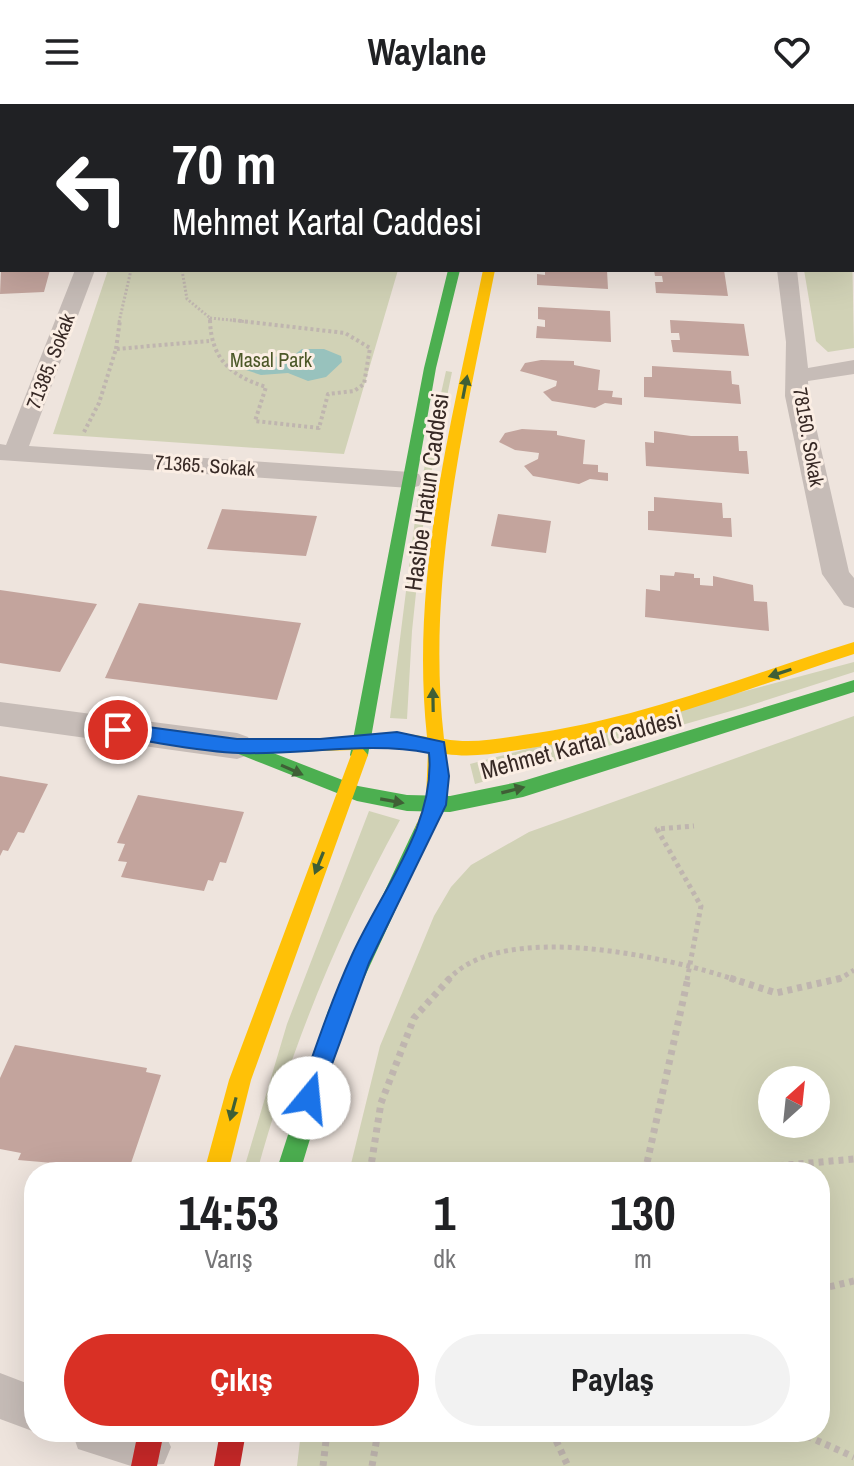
<!DOCTYPE html>
<html lang="tr">
<head>
<meta charset="utf-8">
<style>
  :root { --surface:#fff; --page:#f2f2f2; --text:#202124; --muted:#757577; --accent:#d93025 }
  body { margin:0; font-family:"Archivo Narrow",sans-serif; background:var(--page); color:var(--text); height:100vh; display:flex; flex-direction:column; font-size:30px; white-space:nowrap }
  * { box-sizing:border-box; margin:0 }
  p { font-size:26px; color:var(--muted) }
  .icon { flex:none; width:44px; height:44px; fill:none; stroke:currentColor; stroke-width:2; stroke-linecap:round; stroke-linejoin:round }
  .map { position:relative; flex:1; overflow:hidden }
  .panel { position:absolute; left:24px; top:1058px; width:806px; height:280px; display:flex; flex-direction:column; background:var(--surface); border-radius:32px; box-shadow:0 8px 32px #0002 }
  .panel>* { flex:none }
  .hud { position:absolute; left:0px; top:0px; width:854px; height:168px; box-shadow:0 8px 32px #0002; background:#202124; color:#fff; overflow:hidden }
  .needle { width:52px; rotate:27deg }
  .buttons { position:absolute; left:758px; top:962px; display:grid; gap:16px }
  .buttons a { display:grid; place-items:center; width:72px; height:72px; border-radius:50%; background:var(--surface); box-shadow:0 8px 32px #0002; font-size:40px }
  .pin { position:absolute; display:grid; place-items:center; width:68px; height:68px; color:#fff; margin:-34px; border:4px solid #fff; border-radius:50%; box-shadow:0 2px 8px #0007 }
  .me { position:absolute; width:88px; margin:-44px; rotate:17deg; stroke-linejoin:round; filter:drop-shadow(0 0 6px #0008) }
  .turn { display:flex; align-items:center; gap:28px; height:168px; padding:0 40px; font-size:36px }
  .turn .icon { width:104px; height:104px; stroke-width:2.5 }
  .turn b { display:block; font-size:56px; line-height:68px }
  .eta { display:flex; justify-content:space-evenly; align-items:center; height:136px; text-align:center }
  .eta b { font-size:48px; font-weight:700; line-height:56px }
  .action { display:flex; gap:16px; margin-top:auto; padding:16px 40px }
  .action a { flex:1; height:92px; border-radius:48px; background:var(--accent); color:#fff; font-size:32px; font-weight:700; line-height:92px; text-align:center }
  .action a+a { background:var(--page); color:var(--text) }
  header { display:flex; justify-content:space-between; align-items:center; height:104px; padding:0 40px; background:var(--surface); font-size:36px; font-weight:700 }
  .map>svg:first-child { display:block }
</style>
</head>
<body>
<header><svg class="icon" aria-label="menu" viewBox="0 0 24 24"><path d="M4 6h16M4 12h16M4 18h16"/></svg>Waylane<svg class="icon" aria-label="heart" viewBox="0 0 24 24"><path d="M12 20l-8-8c-3-5 5-10 8-4 3-6 11-1 8 4z"/></svg></header>
<div class="map">
<svg width="854" height="1362" viewBox="0 0 854 1362">
  <rect width="100%" height="100%" fill="#eee4dd"/>
  <path fill="#d1d2b6" fill-rule="evenodd" d="M852 143 854 244 828 248 816 237 804 166H852Z
    M108 166H398L344 350 53 330Z
    M446 267 452 268 426 394 412 527 407 615 390 614 418 392Z
    M854 558V568L745 603 475 680 470 660Z
    M854 612V1362H297L301 1328H820V1068H349L380 942 434 812 451 783 471 761 529 728ZM772 976H816V1020H772Z
    M369 707 400 716C338 829 291 944 257 1068H243L287 920Z"/>
  <path fill="#98c2bd" d="M302 245H324L341 252 342 258 326 273 308 277 288 269 261 271 246 266 244 259C261 248 273 253 290 254Z"/>
  <path fill="#c3a49d" d="M1 166H50L44 188 0 190Z
    M545 166H607L608 185 537 181V170L545 171Z
    M654 166H724L728 192 656 189 655 178H663L662 172H655Z
    M538 203 610 207 611 238 536 234 537 222 545 223V216L538 215Z
    M670 216 744 220 749 252 673 248 671 236H680L679 229H671Z
    M541 256 574 257V261L600 266 598 286 613 287 612 293 622 294V301L605 299 595 304 552 297 543 288 556 282 557 277 520 267 525 259Z
    M652 262 731 267 732 280 739 281 741 300 644 293V273H652Z
    M522 325 557 327V331L585 336 583 360 598 361V368L608 369V377L590 375 579 380 533 372 524 362 538 355 539 349 515 346 499 338 505 329Z
    M654 327 691 332H738L739 347H747L749 370 646 362 645 338 654 339Z
    M654 393 722 399 723 414H731L732 433 648 426V407H654Z
    M222 405 317 412 306 452 207 445Z
    M498 410 551 417 546 449 491 442Z
    M675 468 694 470V474H700V481L713 482V472L753 481 754 497 767 498 769 527 645 513 646 485 660 487V471L674 472Z
    M0 486 97 500 60 568 0 559Z
    M139 499 301 519 277 596 105 574Z
    M0 672 48 680 24 729 18 728 8 747 3 746 0 752Z
    M138 691 244 708 226 759 220 758 213 777 208 776 204 787 121 773 127 758 118 757 125 740 117 739Z
    M15 941 147 964 146 968 161 971 128 1068H92L67 1063 65 1068 51 1064 53 1059 18 1056 21 1049 0 1045V974Z"/>
  <g fill="none" stroke-linecap="round" stroke-linejoin="round">
    <path stroke="#bfb5af" stroke-width="3" stroke-dasharray="2 2" stroke-linecap="butt" d="M209 0H219
      M182 166 187 195 210 214
      M210 214 250 218
      M210 214V218
      M119 218 131 166"/>
    <path stroke="#bfb5af" stroke-width="4" stroke-dasharray="3 3" stroke-linecap="butt" d="M210 216C211 255 231 272 266 283L255 317 319 324 328 290 354 287 364 280 370 244 345 229 232 216
      M116 245 120 216
      M84 328 99 299 116 245 209 237"/>
    <path stroke="#bfb5af" stroke-width="5" stroke-dasharray="4 4" stroke-linecap="butt" d="M448 876C501 815 668 853 736 876
      M687 876 701 802 657 725 694 722
      M838 876 854 866"/>
    <path stroke="#bfb5af" stroke-width="7" stroke-dasharray="5 5" stroke-linecap="butt" d="M730 874 776 889 842 874
      M370 1068 381 999 414 914 450 874
      M645 1068 688 874
      M709 1068 854 1055
      M820 1185 854 1177
      M552 1328 568 1362
      M798 1328 854 1353
      M323 1362 327 1328
      M372 1362 378 1328"/>
    <path fill="#c6bcb7" fill-rule="evenodd" d="M799 0H833L834 2H800Z
      M0 81H2V91H0Z
      M852 127 854 128V140L852 139Z
      M75 166H95L29 342 410 368 419 370 422 376 419 382 410 384 0 356V340L6 341Z
      M777 166H797L808 264 854 256V270L808 277 809 292 849 468 854 474V504L844 501 822 470 785 292 786 238Z
      M0 598 237 629 248 633 253 642 248 651 237 655 0 622Z
      M0 1269 34 1282 35 1328 0 1315Z
      M72 1328H164L171 1343 164 1360 131 1362 78 1345Z"/>
    <path fill="#4caf50" fill-rule="evenodd" d="M520 0H530V2H520Z
      M448 166H460L436 264 368 651 365 656H353L350 651 424 264Z
      M854 576V588L523 693 450 708 407 707 357 697 231 647 228 642 231 637 237 635 358 682 407 691 450 692 523 677Z
      M424 717 431 719 433 725 348 909 300 1068H276L328 907 417 719Z"/>
    <path fill="#ffc107" fill-rule="evenodd" d="M488 0H498V2H488Z
      M0 8H2V14H0Z
      M483 166H495C464 321 426 476 444 635 472 640 496 635 523 631 637 616 745 572 854 538V550C746 585 637 629 525 645 498 649 473 654 446 650L445 695 431 731 424 733 417 731 415 725 426 695 428 647 397 642 363 645 368 651 251 976 228 1068H204L229 976 353 646 255 649 249 647 246 642 249 637 255 635H320L397 628 427 633C410 474 451 320 483 166Z"/>
    <path fill="#c62828" fill-rule="evenodd" d="M138 1328H164L157 1362H131Z
      M220 1328H246L240 1362H214Z"/>
  </g>
  <defs><path id="oneway-solid" d="M-6-.8H1V-3.2L6.5 0L1 3.2V.8H-6Z" transform="scale(2)"/></defs>
  <g fill="#3f5f36">
    <use href="#oneway-solid" transform="translate(465 283) rotate(-79)"/>
    <use href="#oneway-solid" transform="translate(780 569) rotate(162)"/>
    <use href="#oneway-solid" transform="translate(433 596) rotate(-91)"/>
    <use href="#oneway-solid" transform="translate(292 666) rotate(24)"/>
    <use href="#oneway-solid" transform="translate(513 686) rotate(-14)"/>
    <use href="#oneway-solid" transform="translate(392 697) rotate(10)"/>
    <use href="#oneway-solid" transform="translate(319 759) rotate(112)"/>
    <use href="#oneway-solid" transform="translate(233 1005) rotate(105)"/>
  </g>
  <path fill="#1a73e8" stroke="#114b97" stroke-width="2" d="M118 619 237 635H320L397 628 444 638 449 672 446 701 369 859 317 1001 309 1005 302 1001 298 994C315 945 331 897 352 851 381 787 436 721 429 649 370 637 302 651 240 649 200 648 158 638 118 633L110 626Z"/>
  <g text-anchor="middle" dominant-baseline="central" stroke-width="6" stroke-linejoin="round" paint-order="stroke">
    <g font-size="20" fill="#4b5727" stroke="#fbeee4">
      <text x="271" y="255">Masal Park</text>
    </g>
    <g font-size="20" fill="#372925" stroke="#fbeee4">
      <text transform="translate(50 257) rotate(-69)">71385. Sokak</text>
      <text transform="translate(809 333) rotate(80)">78150. Sokak</text>
      <text transform="translate(205 361) rotate(4)">71365. Sokak</text>
    </g>
    <g font-size="24" fill="#372925" stroke="#fbeee4">
      <text transform="translate(426 388) rotate(-82)">Hasibe Hatun Caddesi</text>
      <text transform="translate(581 640) rotate(-15)">Mehmet Kartal Caddesi</text>
    </g>
  </g>
</svg>
<div class="buttons">
<a><svg class="needle" viewBox="-14 -14 28 28"><path d="M0-13l5 13h-10z" fill="#e53935"/><path d="M0 13l5-13h-10z" fill="#757577"/></svg></a>
</div>
<div class="pin" style="left:118px;top:626px;background:#d93025"><svg class="icon" aria-label="arrive" viewBox="0 0 24 24"><path d="M6 21V4h12l-3 4 3 4H6"/></svg></div>
<svg class="me" style="left:309px;top:994px" viewBox="-20 -20 40 40"><circle r="19" fill="#fff"/><path d="M0-13L10 11 0 6-10 11z" fill="#1a73e8"/></svg>
<div class="hud">
<div class="turn"><svg class="icon" aria-label="left" viewBox="0 0 24 24"><path d="M17 20v-9H6M10 6l-5 5 5 5"/></svg><div><b>70 m</b>Mehmet Kartal Caddesi</div></div>
</div>
<section class="panel">
<div class="eta">
<div><b>14:53</b><p>Varış</p></div>
<div><b>1</b><p>dk</p></div>
<div><b>130</b><p>m</p></div>
</div>
<div class="action"><a>Çıkış</a><a>Paylaş</a></div>
</section>
</div>
</body>
</html>
